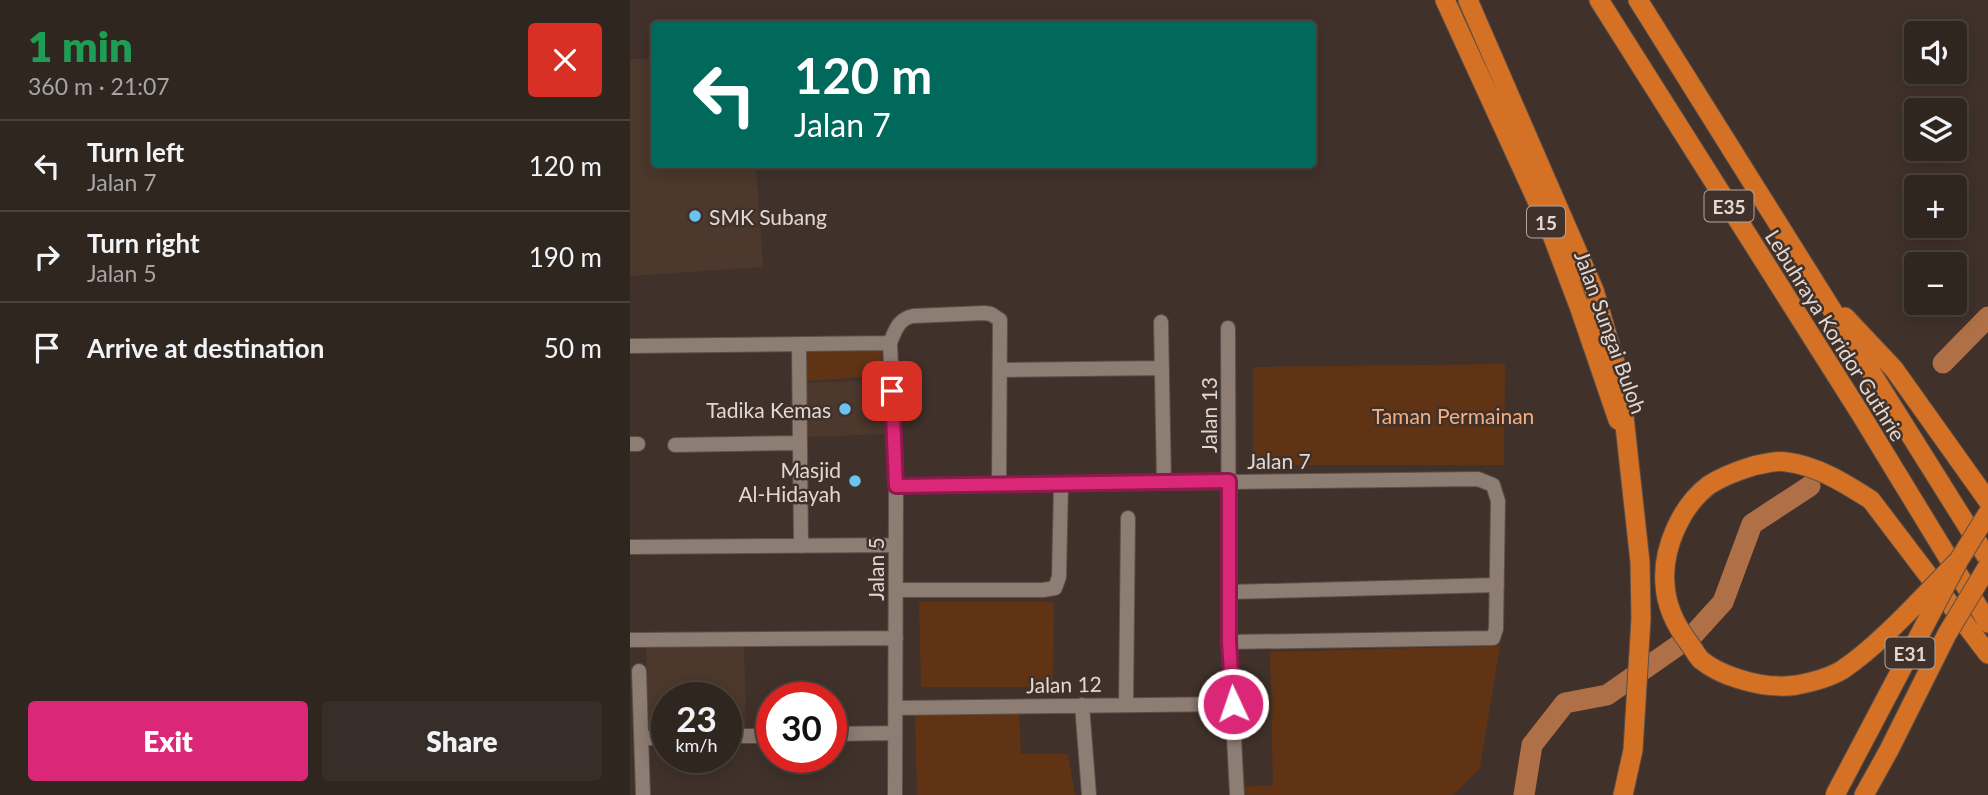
<!DOCTYPE html>
<html lang="en">
<head>
<meta charset="utf-8">
<style>
  :root { --surface:#302620; --page:#382e29; --text:#f1f3f6; --muted:#a8a5a5; --line:#4b433e; --accent:#db2777 }
  body { margin:0; font-family:Lato,sans-serif; background:var(--page); color:var(--text); height:100vh; display:flex; flex-direction:column; font-size:26px; white-space:nowrap }
  * { box-sizing:border-box; margin:0 }
  p { font-size:23px; color:var(--muted) }
  .icon { flex:none; width:38px; height:38px; fill:none; stroke:currentColor; stroke-width:2; stroke-linecap:round; stroke-linejoin:round }
  .map { position:relative; flex:1; overflow:hidden }
  .drawer { display:flex; flex-direction:column; background:var(--surface); width:630px }
  .drawer>* { flex:none }
  .hud { position:absolute; left:21px; top:21px; width:665px; height:147px; border-radius:7px; box-shadow:0 4px 18px #0003,0 0 0 2px var(--line); background:#00695c; color:#fff; overflow:hidden }
  .tools { position:absolute; left:1274px; top:21px; display:grid; gap:14px }
  .tools a { display:grid; place-items:center; width:63px; height:63px; border-radius:7px; background:var(--surface); box-shadow:0 4px 18px #0003,0 0 0 2px var(--line); font-size:35px }
  .speed { position:absolute; left:21px; top:682px; display:flex; gap:14px; font-size:35px; font-weight:700; text-align:center }
  .speed>* { display:grid; place-content:center; width:91px; height:91px; border-radius:50%; background:var(--surface); box-shadow:0 4px 18px #0003,0 0 0 2px var(--line); line-height:1 }
  .speed small { font-size:18px; font-weight:400 }
  .speed .limit { border:10px solid #d22; background:#fff; color:#111 }
  .pin { position:absolute; display:grid; place-items:center; width:60px; height:60px; color:#fff; margin:-30px; border-radius:14px; box-shadow:0 4px 10px #0006 }
  .me { position:absolute; width:77px; margin:-38px; rotate:357deg; stroke-linejoin:round; filter:drop-shadow(0 0 5px #0008) }
  .turn { display:flex; align-items:center; gap:24px; height:147px; padding:0 28px; font-size:32px }
  .turn .icon { width:91px; height:91px; stroke-width:2.5 }
  .turn b { display:block; font-size:49px; line-height:60px }
  .round { display:grid; place-items:center; flex:none; width:74px; height:74px; border-radius:7px; background:var(--page) }
  .head { display:flex; align-items:center; justify-content:space-between; height:119px; padding:0 28px }
  h1 { font-size:42px; font-weight:800; line-height:52px; color:#1e9e55 }
  .action { display:flex; gap:14px; margin-top:auto; padding:14px 28px }
  .action a { flex:1; height:80px; border-radius:7px; background:var(--accent); color:#fff; font-size:28px; font-weight:800; line-height:80px; text-align:center }
  .action a+a { background:var(--page); color:var(--text) }
  ul { padding:0; list-style:none }
  li { display:flex; align-items:center; gap:21px; height:91px; padding:0 28px; border-top:2px solid var(--line) }
  li div { flex:1 }
  li b { display:block; font-size:26px }
  li em { font-style:normal }
  main { display:flex; flex:1; min-height:0 }
  .map>svg:first-child { display:block }
</style>
</head>
<body>
<main>
<section class="drawer">
<div class="head"><div><h1>1 min</h1><p>360 m · 21:07</p></div><a class="round" style="background:#d93025;color:#fff"><svg class="icon" aria-label="close" viewBox="0 0 24 24"><path d="M6 6l12 12M18 6L6 18"/></svg></a></div>
<ul>
<li><svg class="icon" aria-label="left" viewBox="0 0 24 24"><path d="M17 20v-9H6M10 6l-5 5 5 5"/></svg><div><b>Turn left</b><p>Jalan 7</p></div><em>120 m</em></li>
<li><svg class="icon" aria-label="right" viewBox="0 0 24 24"><path d="M7 20v-9h11M14 6l5 5-5 5"/></svg><div><b>Turn right</b><p>Jalan 5</p></div><em>190 m</em></li>
<li><svg class="icon" aria-label="arrive" viewBox="0 0 24 24"><path d="M6 21V4h12l-3 4 3 4H6"/></svg><div><b>Arrive at destination</b></div><em>50 m</em></li>
</ul>
<div class="action"><a>Exit</a><a>Share</a></div>
</section>
<div class="map">
<svg width="1358" height="795" viewBox="0 0 1358 795">
  <rect width="100%" height="100%" fill="#40322a"/>
  <path fill="#4c382c" d="M0 59H24V164L126 165 133 267 0 276Z
    M254 380 256 434 177 437 175 383Z
    M114 644 116 728H96V698H37V729L18 730 16 646Z"/>
  <path fill="#603314" d="M251 347 252 376 176 381 175 349Z
    M875 364 874 465H623V367Z
    M289 602H424L423 687H291Z
    M870 646 850 768 823 795H612V787L643 785 640 652Z
    M389 714 391 754H438L445 795H287L285 715Z"/>
  <g fill="none" stroke-linecap="round" stroke-linejoin="round">
    <path stroke="#af7047" stroke-width="21" d="M1313 363 1358 317
      M894 795 902 745 935 703 977 695 1063 635 1093 602 1122 524 1180 486"/>
    <defs>
      <path id="minor" d="M531 322 534 483
        M598 328 599 642 607 795
        M0 346 260 343
        M169 346 171 546
        M371 370 532 368
        M0 444H8
        M45 445 170 443
        M266 486 848 479 863 485 868 501 866 629 863 638 599 642
        M0 547 266 545
        M266 590H413L425 588 429 577 431 485
        M599 592 867 585
        M0 640 266 638
        M9 671 13 795
        M496 704 498 518
        M452 705 459 795
        M265 708 603 704
        M201 734 265 733
        M96 736H142
        M13 738H37
        M265 795 266 486 260 343C265 331 268 319 283 316L354 313 361 314 370 320 369 485"/>
      <path id="highway" d="M815 0 919 227 950 309 988 420
        M838 0 964 290 990 380 1010 562 1011 619 1003 750 993 795
        M969 0 1230 413 1358 623
        M1008 0 1358 559
        M1215 317 1264 369 1358 501
        M1123 466C1133 464 1146 460 1156 462 1186 465 1216 484 1241 500L1358 654
        M1234 795 1259 750 1295 678"/>
    </defs>
    <use href="#minor" stroke="#5b4f48" stroke-width="16"/>
    <use href="#highway" stroke="#5b4f48" stroke-width="21"/>
    <use href="#minor" stroke="#8d7d73" stroke-width="14"/>
    <use href="#highway" stroke="#d57124" stroke-width="19"/>
    <defs>
      <path id="highway-bridge" d="M1123 466C1107 471 1093 476 1079 485 1051 506 1032 549 1035 584 1036 605 1046 626 1059 643 1063 648 1066 655 1071 660 1082 669 1096 675 1109 679 1128 685 1147 688 1167 685 1182 682 1199 678 1212 670 1251 644 1295 594 1329 560
        M1295 678 1317 634 1358 566
        M1205 795 1329 560 1358 513"/>
    </defs>
    <use href="#highway-bridge" stroke="#5b4f48" stroke-width="21" stroke-linecap="butt"/>
    <use href="#highway-bridge" stroke="#d57124" stroke-width="19"/>
  </g>
  <g fill="none" stroke-linecap="round" stroke-linejoin="round">
    <defs>
      <path id="route" d="M262 391 266 486 599 481V642L603 704"/>
    </defs>
    <use href="#route" stroke="#8e194d" stroke-width="18"/>
    <use href="#route" stroke="#db2777" stroke-width="12"/>
  </g>
  <g fill="#6ac3f1" stroke="#40322a" stroke-width="2.5">
    <circle cx="65" cy="216" r="7"/>
    <circle cx="215" cy="409" r="7"/>
    <circle cx="225" cy="481" r="7"/>
  </g>
  <g text-anchor="middle" dominant-baseline="central" stroke-width="5" stroke-linejoin="round" paint-order="stroke">
    <g fill="#40322a" stroke="#b1a6a0" stroke-width="2">
      <rect x="1074.5" y="190.5" width="49" height="31" rx="5"/>
      <rect x="897" y="206.5" width="38" height="31" rx="5"/>
      <rect x="1255.5" y="637.5" width="49" height="31" rx="5"/>
    </g>
    <g font-size="19" font-weight="bold" fill="#e2d8d3">
      <text x="1099" y="206">E35</text>
      <text x="916" y="222">15</text>
      <text x="1280" y="653">E31</text>
    </g>
    <g font-size="21" fill="#e2d8d3" stroke="#40322a" text-anchor="end">
      <text x="79" y="216" text-anchor="start">SMK Subang</text>
      <text x="201" y="409">Tadika Kemas</text>
      <text x="211" y="469">Masjid<tspan x="211" dy="24">Al-Hidayah</tspan></text>
    </g>
    <g font-size="21" fill="#e2d8d3" stroke="#40322a">
      <text transform="translate(981 332) rotate(70)">Jalan Sungai Buloh</text>
      <text transform="translate(1206 335) rotate(58)">Lebuhraya Koridor Guthrie</text>
      <text transform="translate(578 415) rotate(-90)">Jalan 13</text>
      <text x="649" y="460">Jalan 7</text>
      <text transform="translate(245 569) rotate(-90)">Jalan 5</text>
      <text transform="translate(434 684) rotate(-1)">Jalan 12</text>
    </g>
    <g font-size="21" fill="#f4ae81" stroke="#40322a">
      <text x="823" y="415">Taman Permainan</text>
    </g>
  </g>
</svg>
<div class="tools">
<a><svg class="icon" aria-label="sound" viewBox="0 0 24 24"><path d="M4 9h4l5-4v14l-5-4H4zM17 9q2 3 0 6"/></svg></a>
<a><svg class="icon" aria-label="layers" viewBox="0 0 24 24"><path d="M12 4l9 5-9 5-9-5zM3 14l9 5 9-5"/></svg></a>
<a>+</a>
<a>−</a>
</div>
<div class="speed"><div>23<small>km/h</small></div><div class="limit">30</div></div>
<div class="pin" style="left:262px;top:391px;background:#d93025"><svg class="icon" aria-label="arrive" viewBox="0 0 24 24"><path d="M6 21V4h12l-3 4 3 4H6"/></svg></div>
<svg class="me" style="left:603px;top:704px" viewBox="-20 -20 40 40"><circle r="17" fill="#db2777" stroke="#fff" stroke-width="3"/><path d="M0-11L8 9 0 5-8 9z" fill="#fff"/></svg>
<div class="hud">
<div class="turn"><svg class="icon" aria-label="left" viewBox="0 0 24 24"><path d="M17 20v-9H6M10 6l-5 5 5 5"/></svg><div><b>120 m</b>Jalan 7</div></div>
</div>
</div>
</main>
</body>
</html>
